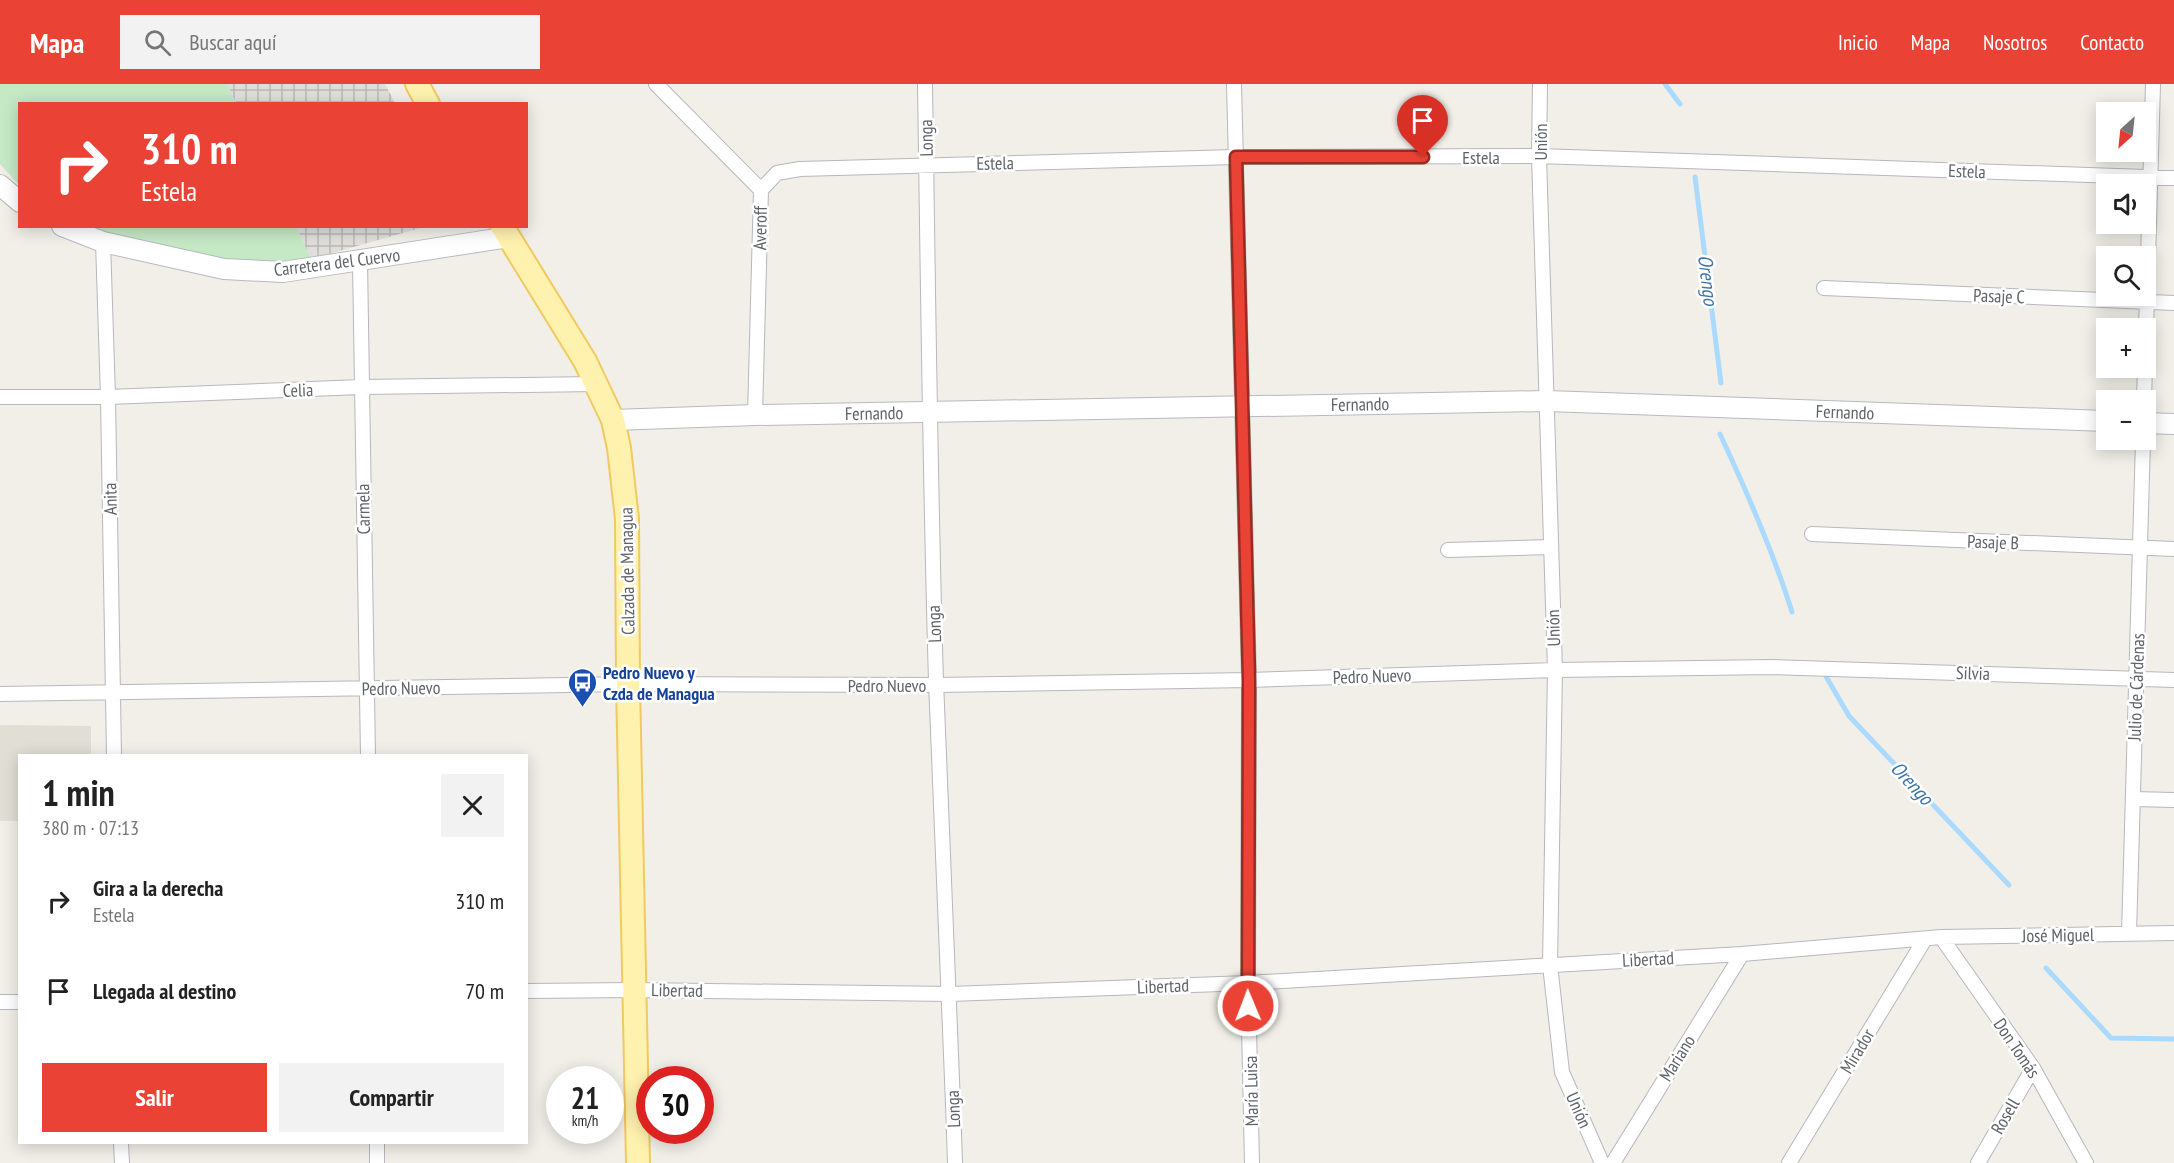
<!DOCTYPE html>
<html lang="es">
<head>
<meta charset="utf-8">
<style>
  :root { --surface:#fff; --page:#f2f2f2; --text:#222; --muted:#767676; --accent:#ea4335 }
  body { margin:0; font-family:"PT Sans Narrow",sans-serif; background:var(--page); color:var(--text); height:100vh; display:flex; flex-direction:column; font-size:22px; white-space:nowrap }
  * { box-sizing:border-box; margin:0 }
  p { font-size:20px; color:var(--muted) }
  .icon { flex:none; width:33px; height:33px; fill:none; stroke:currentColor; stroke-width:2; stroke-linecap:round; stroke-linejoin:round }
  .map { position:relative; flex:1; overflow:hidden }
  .panel { position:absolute; left:18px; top:670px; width:510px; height:390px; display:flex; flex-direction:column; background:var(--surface); border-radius:0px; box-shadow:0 3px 15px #0003 }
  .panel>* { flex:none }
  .banner { position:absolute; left:18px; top:18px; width:510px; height:126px; border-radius:0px; box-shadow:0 3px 15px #0003; background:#ea4335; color:#fff; overflow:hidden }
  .needle { width:39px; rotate:207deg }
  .buttons { position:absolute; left:2096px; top:18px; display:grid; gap:12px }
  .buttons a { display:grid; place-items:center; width:60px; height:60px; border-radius:0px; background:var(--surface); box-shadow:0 3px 15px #0003; font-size:30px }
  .speed { position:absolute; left:546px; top:982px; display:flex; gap:12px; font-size:30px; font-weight:700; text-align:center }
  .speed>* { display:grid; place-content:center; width:78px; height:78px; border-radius:50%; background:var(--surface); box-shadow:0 3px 15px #0003; line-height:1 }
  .speed small { font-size:15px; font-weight:400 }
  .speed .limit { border:9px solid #d22; background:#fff; color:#111 }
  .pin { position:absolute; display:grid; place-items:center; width:51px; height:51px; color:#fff; margin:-62px -26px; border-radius:50% 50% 50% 0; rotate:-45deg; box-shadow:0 0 6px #0007 }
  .pin .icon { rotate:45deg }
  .me { position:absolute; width:66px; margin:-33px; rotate:359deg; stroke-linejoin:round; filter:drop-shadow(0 0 4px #0008) }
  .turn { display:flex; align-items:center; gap:21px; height:126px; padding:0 24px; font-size:27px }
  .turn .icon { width:78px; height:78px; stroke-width:2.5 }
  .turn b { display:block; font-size:42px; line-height:51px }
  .round { display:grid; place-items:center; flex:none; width:63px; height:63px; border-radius:0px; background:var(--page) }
  .headline { display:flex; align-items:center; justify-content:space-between; height:102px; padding:0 24px }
  h1 { font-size:36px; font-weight:800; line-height:45px }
  .primary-button { display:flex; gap:12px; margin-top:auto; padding:12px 24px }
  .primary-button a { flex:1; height:69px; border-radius:0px; background:var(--accent); color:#fff; font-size:24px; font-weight:800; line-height:69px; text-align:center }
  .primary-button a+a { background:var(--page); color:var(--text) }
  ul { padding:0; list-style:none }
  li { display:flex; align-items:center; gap:18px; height:90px; padding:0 24px }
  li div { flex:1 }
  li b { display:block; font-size:22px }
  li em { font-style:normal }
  header { display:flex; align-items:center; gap:36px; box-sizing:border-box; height:84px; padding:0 30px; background:var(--accent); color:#fff }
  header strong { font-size:28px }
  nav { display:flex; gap:33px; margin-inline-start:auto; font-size:21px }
  .search { width:420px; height:54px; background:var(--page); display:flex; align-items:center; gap:15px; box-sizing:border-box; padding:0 21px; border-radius:0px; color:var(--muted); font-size:22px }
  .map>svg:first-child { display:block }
</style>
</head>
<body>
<header>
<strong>Mapa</strong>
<div class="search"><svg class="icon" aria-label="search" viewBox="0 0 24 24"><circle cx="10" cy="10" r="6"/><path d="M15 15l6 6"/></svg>Buscar aquí</div>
<nav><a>Inicio</a><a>Mapa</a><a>Nosotros</a><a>Contacto</a></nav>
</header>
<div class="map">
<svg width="2174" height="1079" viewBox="0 0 2174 1079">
  <defs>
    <pattern id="industrial-grid" width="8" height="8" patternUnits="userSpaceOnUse" patternTransform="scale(1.5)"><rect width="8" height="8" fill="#e0deda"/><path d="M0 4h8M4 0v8" fill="none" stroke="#b9b8b5"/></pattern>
  </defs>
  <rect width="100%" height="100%" fill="#f1efe8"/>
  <path fill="url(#industrial-grid)" d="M227 0H385L395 19H236Z
    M296 143H424L311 175Z"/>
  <path fill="#e1ded6" d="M0 641 91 642V672H20L19 737H0Z"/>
  <path fill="#c5e8c5" d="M0 0H227L236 19 20 20 19 101 0 80Z
    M83 143H296L311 175 293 182 252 181 93 147Z"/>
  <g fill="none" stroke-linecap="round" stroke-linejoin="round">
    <path stroke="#aadaff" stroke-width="5" d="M1665 0 1680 20
      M1695 93 1721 299
      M1720 350C1747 408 1773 467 1792 528
      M1824 589 1849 632 2009 801
      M2046 884 2111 954 2174 955"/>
    <defs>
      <path id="street" d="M656 0 761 106 755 331
        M925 0C928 199 930 398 936 597 941 757 950 918 955 1079
        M1234 0 1249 596 1248 899 1252 1079
        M1540 0 1539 72 1555 586 1550 881 1562 988 1602 1079
        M761 106 777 89 800 85 1236 73 1539 72 2174 94
        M103 158 108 313 114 672
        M360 177 368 672
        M1824 204 2174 219
        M0 313H108L361 303 597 300
        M2144 316 2153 0
        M1812 450 2174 465
        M1448 466 1551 463
        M0 610 628 600 936 601 1249 596 1555 586 1773 583 2174 596
        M2133 715 2174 716
        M2129 850 2143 356
        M1941 853 2033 984 2086 1079
        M526 907 635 906 950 910 1248 899 1742 870 1941 853 2174 849
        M0 918H20
        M121 1059 122 1079
        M377 1059V1079
        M1613 1079 1742 870
        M1789 1079 1925 855
        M1978 1079 2033 984"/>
      <path id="secondary" d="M0 101 20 118
        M62 142 103 158 224 185 283 188 509 153
        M613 336 755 331 1547 317 2106 337
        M2145 339 2174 340"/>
      <path id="primary" d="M417 0 428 20
        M502 142 585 277 613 336 619 364 627 435 628 600 638 1079"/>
    </defs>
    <use href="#street" stroke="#b5b8bc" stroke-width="16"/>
    <use href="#secondary" stroke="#b6babf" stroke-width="22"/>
    <use href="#primary" stroke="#f2c960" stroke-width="26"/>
    <use href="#street" stroke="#fff" stroke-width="14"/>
    <use href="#secondary" stroke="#fff" stroke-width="20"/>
    <use href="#primary" stroke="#fff2af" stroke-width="22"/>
  </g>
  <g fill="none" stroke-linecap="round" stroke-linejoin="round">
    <defs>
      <path id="route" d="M1248 922 1249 596 1236 73H1423"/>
    </defs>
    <use href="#route" stroke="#982c22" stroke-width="15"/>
    <use href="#route" stroke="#ea4335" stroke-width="10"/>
  </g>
  <defs>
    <symbol id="bus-pin" viewBox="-11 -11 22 30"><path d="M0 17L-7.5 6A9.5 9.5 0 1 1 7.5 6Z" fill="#1a4fb4" stroke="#fff"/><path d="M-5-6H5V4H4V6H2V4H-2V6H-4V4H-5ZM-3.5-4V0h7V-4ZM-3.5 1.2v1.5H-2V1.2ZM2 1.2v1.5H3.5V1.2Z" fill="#fff"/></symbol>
  </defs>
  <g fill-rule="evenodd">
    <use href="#bus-pin" x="566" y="582" width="33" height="45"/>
  </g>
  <g text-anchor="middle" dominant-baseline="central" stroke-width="5" stroke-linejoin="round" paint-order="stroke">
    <g font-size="18" fill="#5f6368" stroke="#fff">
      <text transform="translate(926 54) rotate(-91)">Longa</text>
      <text transform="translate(1540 58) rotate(-90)">Unión</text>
      <text x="1481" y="73">Estela</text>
      <text transform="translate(995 79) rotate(-1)">Estela</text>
      <text transform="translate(1967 87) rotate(2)">Estela</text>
      <text transform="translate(760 144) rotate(-89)">Averoff</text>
      <text transform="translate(337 178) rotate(-7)">Carretera del Cuervo</text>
      <text transform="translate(1999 212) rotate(2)">Pasaje C</text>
      <text transform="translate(298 306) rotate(-2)">Celia</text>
      <text transform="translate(1360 320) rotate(-1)">Fernando</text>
      <text transform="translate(1845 328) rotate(2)">Fernando</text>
      <text transform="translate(874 329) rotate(-1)">Fernando</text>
      <text transform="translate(110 415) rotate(-91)">Anita</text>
      <text transform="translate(363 425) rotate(-91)">Carmela</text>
      <text transform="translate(1993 458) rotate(2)">Pasaje B</text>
      <text transform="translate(627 487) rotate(-91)">Calzada de Managua</text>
      <text transform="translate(934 540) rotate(-92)">Longa</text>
      <text transform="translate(1553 544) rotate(-92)">Unión</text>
      <text transform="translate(1973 589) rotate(2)">Silvia</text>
      <text transform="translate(1372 592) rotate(-2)">Pedro Nuevo</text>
      <text x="887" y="601">Pedro Nuevo</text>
      <text transform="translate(2136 603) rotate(-88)">Julio de Cárdenas</text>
      <text transform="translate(401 604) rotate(-1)">Pedro Nuevo</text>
      <text transform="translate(2058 851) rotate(-1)">José Miguel</text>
      <text transform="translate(1648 875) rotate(-3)">Libertad</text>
      <text transform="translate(1163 902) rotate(-2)">Libertad</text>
      <text transform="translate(677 906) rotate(1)">Libertad</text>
      <text transform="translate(2017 964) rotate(56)">Don Tomás</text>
      <text transform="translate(1857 967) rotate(-59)">Mirador</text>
      <text transform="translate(1677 974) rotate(-58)">Mariano</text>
      <text transform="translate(1251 1007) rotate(-91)">María Luisa</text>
      <text transform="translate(953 1025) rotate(-92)">Longa</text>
      <text transform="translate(1579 1026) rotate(66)">Unión</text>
      <text transform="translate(2005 1032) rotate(-60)">Rosell</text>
    </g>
    <g font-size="18" font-weight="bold" fill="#164399" stroke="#fff" text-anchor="start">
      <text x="603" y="588">Pedro Nuevo y<tspan x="603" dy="21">Czda de Managua</tspan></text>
    </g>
    <g font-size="20" font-style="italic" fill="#4174aa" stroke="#fff">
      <text transform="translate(1708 196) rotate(83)">Orengo</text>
      <text transform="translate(1912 699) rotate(47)">Orengo</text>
    </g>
  </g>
</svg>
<div class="buttons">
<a><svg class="needle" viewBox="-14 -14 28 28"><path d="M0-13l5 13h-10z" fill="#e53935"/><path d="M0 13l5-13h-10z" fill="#767676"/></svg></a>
<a><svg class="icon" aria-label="sound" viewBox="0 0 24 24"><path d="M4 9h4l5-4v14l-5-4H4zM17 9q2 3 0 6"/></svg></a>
<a><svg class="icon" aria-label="search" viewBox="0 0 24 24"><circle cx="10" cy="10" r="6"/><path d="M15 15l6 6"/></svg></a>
<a>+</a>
<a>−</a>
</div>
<div class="speed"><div>21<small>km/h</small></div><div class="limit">30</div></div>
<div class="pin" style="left:1423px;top:73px;background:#d93025"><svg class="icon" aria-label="arrive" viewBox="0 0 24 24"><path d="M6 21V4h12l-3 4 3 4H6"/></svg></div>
<svg class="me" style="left:1248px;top:922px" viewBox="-20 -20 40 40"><circle r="17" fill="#ea4335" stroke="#fff" stroke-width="3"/><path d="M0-11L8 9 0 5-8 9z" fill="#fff"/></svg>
<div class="banner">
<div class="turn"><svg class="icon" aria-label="right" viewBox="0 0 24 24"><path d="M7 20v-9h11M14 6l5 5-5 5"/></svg><div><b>310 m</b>Estela</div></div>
</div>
<section class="panel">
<div class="headline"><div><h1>1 min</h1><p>380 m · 07:13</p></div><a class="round"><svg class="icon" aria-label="close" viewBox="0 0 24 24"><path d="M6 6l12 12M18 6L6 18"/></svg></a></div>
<ul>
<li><svg class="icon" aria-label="right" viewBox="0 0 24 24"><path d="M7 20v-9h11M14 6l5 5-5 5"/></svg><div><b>Gira a la derecha</b><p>Estela</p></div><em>310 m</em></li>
<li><svg class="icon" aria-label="arrive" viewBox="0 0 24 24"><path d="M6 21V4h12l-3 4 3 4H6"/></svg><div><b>Llegada al destino</b></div><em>70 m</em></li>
</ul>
<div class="primary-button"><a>Salir</a><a>Compartir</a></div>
</section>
</div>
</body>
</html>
